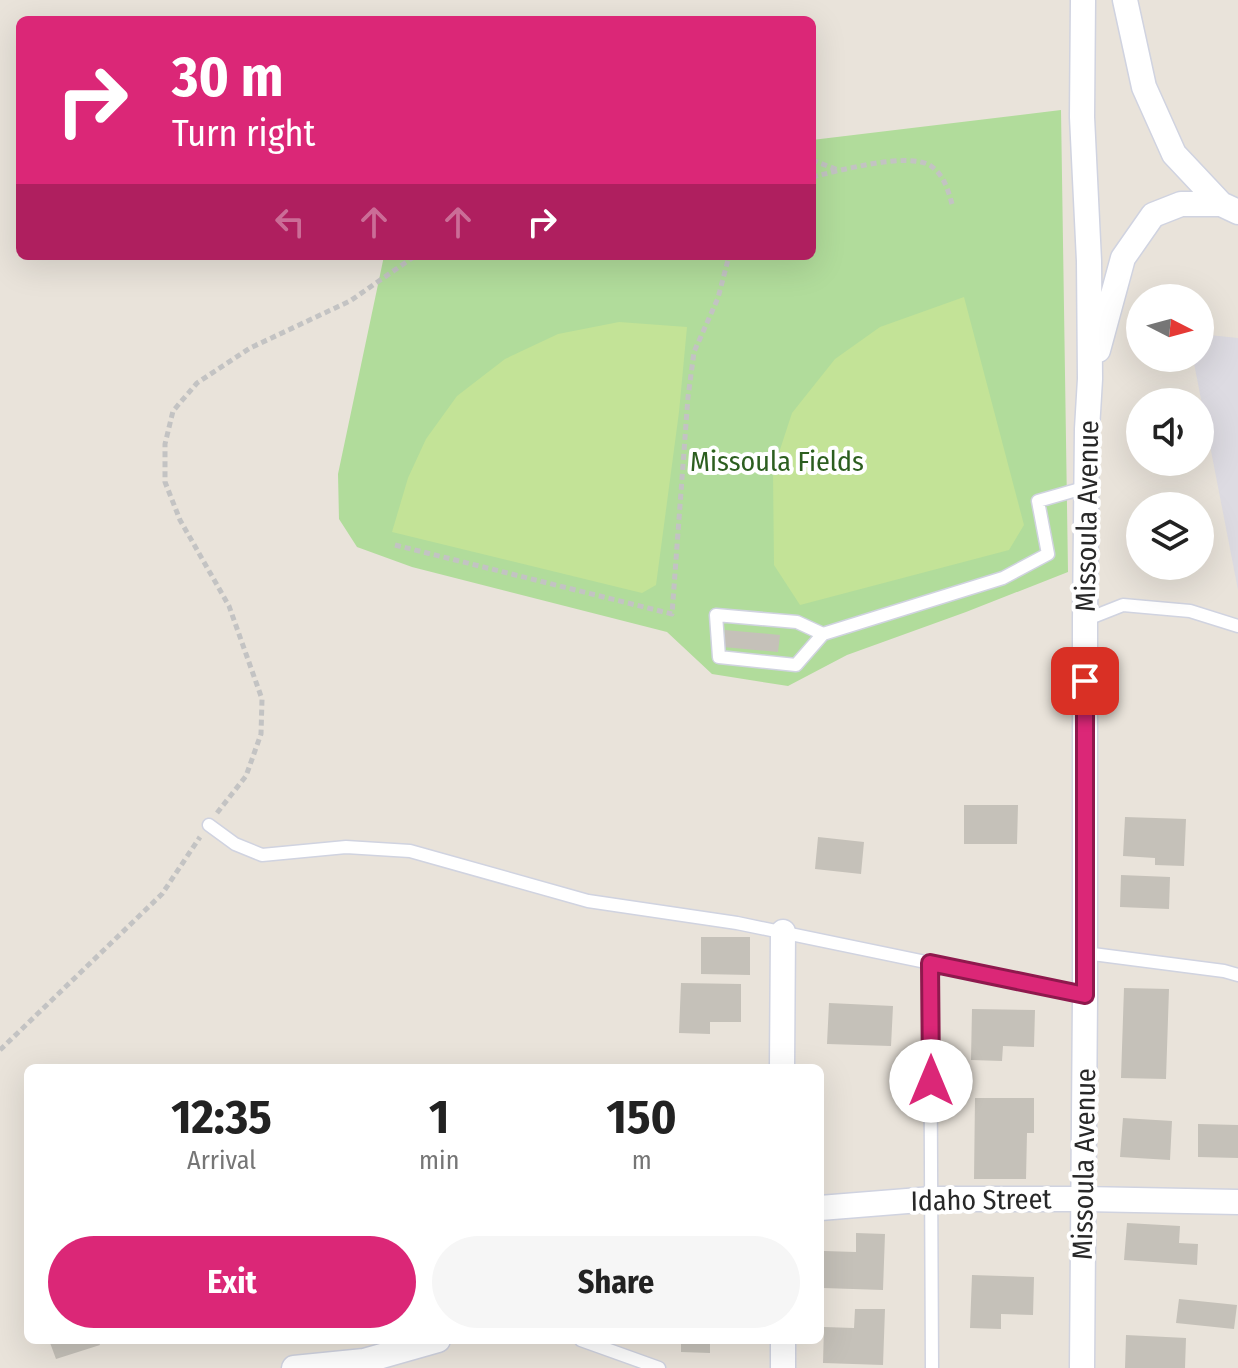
<!DOCTYPE html>
<html lang="en">
<head>
<meta charset="utf-8">
<style>
  :root { --surface:#fff; --page:#f6f6f6; --text:#222; --muted:#767676; --accent:#db2777 }
  body { margin:0; font-family:"Fira Sans Condensed",sans-serif; background:var(--page); color:var(--text); height:100vh; display:flex; flex-direction:column; font-size:30px; white-space:nowrap }
  * { box-sizing:border-box; margin:0 }
  p { font-size:26px; color:var(--muted) }
  .icon { flex:none; width:44px; height:44px; fill:none; stroke:currentColor; stroke-width:2; stroke-linecap:round; stroke-linejoin:round }
  .map { position:relative; flex:1; overflow:hidden }
  .side { position:absolute; left:24px; top:1064px; width:800px; height:280px; display:flex; flex-direction:column; background:var(--surface); border-radius:12px; box-shadow:0 8px 32px #0002 }
  .side>* { flex:none }
  .top-card { position:absolute; left:16px; top:16px; width:800px; height:244px; border-radius:12px; box-shadow:0 8px 32px #0002; background:#db2777; color:#fff; overflow:hidden }
  .needle { width:52px; rotate:96deg }
  .tools { position:absolute; left:1126px; top:284px; display:grid; gap:16px }
  .tools a { display:grid; place-items:center; width:88px; height:88px; border-radius:50%; background:var(--surface); box-shadow:0 8px 32px #0002; font-size:40px }
  .pin { position:absolute; display:grid; place-items:center; width:68px; height:68px; color:#fff; margin:-34px; border-radius:16px; box-shadow:0 4px 12px #0006 }
  .me { position:absolute; width:88px; margin:-44px; rotate:0deg; stroke-linejoin:round; filter:drop-shadow(0 0 6px #0008) }
  .turn { display:flex; align-items:center; gap:28px; height:168px; padding:0 24px; font-size:36px }
  .turn .icon { width:104px; height:104px; stroke-width:2.5 }
  .turn b { display:block; font-size:56px; line-height:68px }
  .lanes { display:flex; align-items:center; height:76px; padding:0 24px; background:#0003; justify-content:center; gap:40px; direction:ltr }
  .lanes .off { opacity:.35 }
  .eta { display:flex; justify-content:space-evenly; align-items:center; height:136px; text-align:center }
  .eta b { font-size:48px; font-weight:700; line-height:56px }
  .primary-button { display:flex; gap:16px; margin-top:auto; padding:16px 24px }
  .primary-button a { flex:1; height:92px; border-radius:48px; background:var(--accent); color:#fff; font-size:32px; font-weight:700; line-height:92px; text-align:center }
  .primary-button a+a { background:var(--page); color:var(--text) }
  .map>svg:first-child { display:block }
</style>
</head>
<body>
<div class="map">
<svg width="1238" height="1368" viewBox="0 0 1238 1368">
  <rect width="100%" height="100%" fill="#e9e3da"/>
  <path fill="#dddbe2" d="M1200 334 1238 338V590L1193 358H1200Z"/>
  <path fill="#b1dc9b" d="M1061 110 1068 572 966 612 847 655 788 686 712 674 667 632 412 567 357 547 339 519 338 474 384 256H812V140Z"/>
  <path fill="#c3e397" d="M964 297 1024 525 1009 550 800 605 774 565 773 471 792 413 835 359 880 327Z
    M619 322 687 327 679 412 656 585 642 593 392 532 408 478 426 439 457 396 505 359 558 334Z"/>
  <path fill="#c5c1b9" d="M725 630 780 635 778 652 723 647Z
    M964 805H1018L1017 844H964Z
    M1125 817 1186 819 1184 866 1155 865V858L1123 856Z
    M818 837 864 842 861 874 815 869Z
    M1121 875 1170 877 1169 909 1120 907Z
    M701 937H750V975L701 974Z
    M681 983 741 984V1022H710V1034L679 1033Z
    M1124 988 1169 989 1166 1079 1121 1078Z
    M829 1003 893 1006 891 1046 827 1044Z
    M972 1009 1035 1010 1034 1047 1003 1046 1002 1061 971 1060Z
    M975 1098H1034V1133H1027L1026 1179H974Z
    M1123 1118 1172 1121 1170 1160 1120 1157Z
    M1198 1124 1238 1125V1158L1198 1157Z
    M1127 1223 1180 1226 1179 1243 1198 1244 1197 1265 1124 1260Z
    M856 1233 885 1234 883 1290 823 1288 824 1251 856 1252Z
    M972 1275 1034 1277 1033 1315 1001 1314V1329L970 1328Z
    M1179 1299 1237 1305 1234 1329 1176 1323Z
    M855 1309H885L883 1365 823 1363 824 1327 854 1328Z
    M1126 1335 1186 1338 1185 1368H1125Z
    M49 1340H98L100 1345 56 1359Z
    M681 1340H742V1344L710 1343V1353L681 1352Z"/>
  <g fill="none" stroke-linecap="round" stroke-linejoin="round">
    <defs>
      <path id="lane" d="M1085 620 1123 605 1190 611 1238 626
        M823 634 796 665 719 657 716 615 797 622 823 634 1003 578 1048 554 1038 501 1087 487
        M209 825 235 844 262 855 346 847 410 851 588 901 737 923 1085 995
        M1085 953 1224 971 1238 975
        M930 963 932 1368
        M581 1340 659 1368"/>
      <path id="street" d="M1125 0 1144 87 1174 154 1221 204 1238 212
        M1098 350 1123 258 1153 215 1181 204H1221
        M782 1068 783 932
        M820 1208 932 1199H1084L1238 1202
        M783 1340V1368
        M294 1368 364 1361 438 1340
        M1082 1368 1085 995V620L1087 429 1090 379 1089 261 1082 117 1083 0"/>
    </defs>
    <use href="#lane" stroke="#d0d3e0" stroke-width="15"/>
    <use href="#street" stroke="#d0d3e0" stroke-width="27"/>
    <path stroke="#c3c3c3" stroke-width="5" stroke-dasharray="6 4" stroke-linecap="butt" d="M812 160 838 170
      M812 177C838 171 909 151 931 166 944 175 948 190 952 204
      M395 545 672 614 688 397 694 352 718 298 729 256
      M217 813 246 776 261 734 262 699 229 606 180 520 165 482V444L173 411 197 383 250 348 350 301 415 256
      M0 1050 162 894 200 837"/>
    <use href="#lane" stroke="#fff" stroke-width="12"/>
    <use href="#street" stroke="#fff" stroke-width="24"/>
  </g>
  <g fill="none" stroke-linecap="round" stroke-linejoin="round">
    <defs>
      <path id="route" d="M931 1081 930 963 1085 995V681"/>
    </defs>
    <use href="#route" stroke="#8e194d" stroke-width="20"/>
    <use href="#route" stroke="#db2777" stroke-width="14"/>
  </g>
  <g text-anchor="middle" dominant-baseline="central" stroke-width="8" stroke-linejoin="round" paint-order="stroke">
    <g font-size="28" fill="#2c5e1f" stroke="#fff">
      <text x="777" y="461">Missoula Fields</text>
    </g>
    <g font-size="28" fill="#282828" stroke="#fff">
      <text transform="translate(1087 516) rotate(-89)">Missoula Avenue</text>
      <text transform="translate(1084 1164) rotate(-89)">Missoula Avenue</text>
      <text transform="translate(981 1200) rotate(-1)">Idaho Street</text>
    </g>
  </g>
</svg>
<div class="tools">
<a><svg class="needle" viewBox="-14 -14 28 28"><path d="M0-13l5 13h-10z" fill="#e53935"/><path d="M0 13l5-13h-10z" fill="#767676"/></svg></a>
<a><svg class="icon" aria-label="sound" viewBox="0 0 24 24"><path d="M4 9h4l5-4v14l-5-4H4zM17 9q2 3 0 6"/></svg></a>
<a><svg class="icon" aria-label="layers" viewBox="0 0 24 24"><path d="M12 4l9 5-9 5-9-5zM3 14l9 5 9-5"/></svg></a>
</div>
<div class="pin" style="left:1085px;top:681px;background:#d93025"><svg class="icon" aria-label="arrive" viewBox="0 0 24 24"><path d="M6 21V4h12l-3 4 3 4H6"/></svg></div>
<svg class="me" style="left:931px;top:1081px" viewBox="-20 -20 40 40"><circle r="19" fill="#fff"/><path d="M0-13L10 11 0 6-10 11z" fill="#db2777"/></svg>
<div class="top-card">
<div class="turn"><svg class="icon" aria-label="right" viewBox="0 0 24 24"><path d="M7 20v-9h11M14 6l5 5-5 5"/></svg><div><b>30 m</b>Turn right</div></div>
<div class="lanes"><svg class="icon off" aria-label="left" viewBox="0 0 24 24"><path d="M17 20v-9H6M10 6l-5 5 5 5"/></svg><svg class="icon off" aria-label="ahead" viewBox="0 0 24 24"><path d="M12 20V5M6 11l6-6 6 6"/></svg><svg class="icon off" aria-label="ahead" viewBox="0 0 24 24"><path d="M12 20V5M6 11l6-6 6 6"/></svg><svg class="icon" aria-label="right" viewBox="0 0 24 24"><path d="M7 20v-9h11M14 6l5 5-5 5"/></svg></div>
</div>
<section class="side">
<div class="eta">
<div><b>12:35</b><p>Arrival</p></div>
<div><b>1</b><p>min</p></div>
<div><b>150</b><p>m</p></div>
</div>
<div class="primary-button"><a>Exit</a><a>Share</a></div>
</section>
</div>
</body>
</html>
